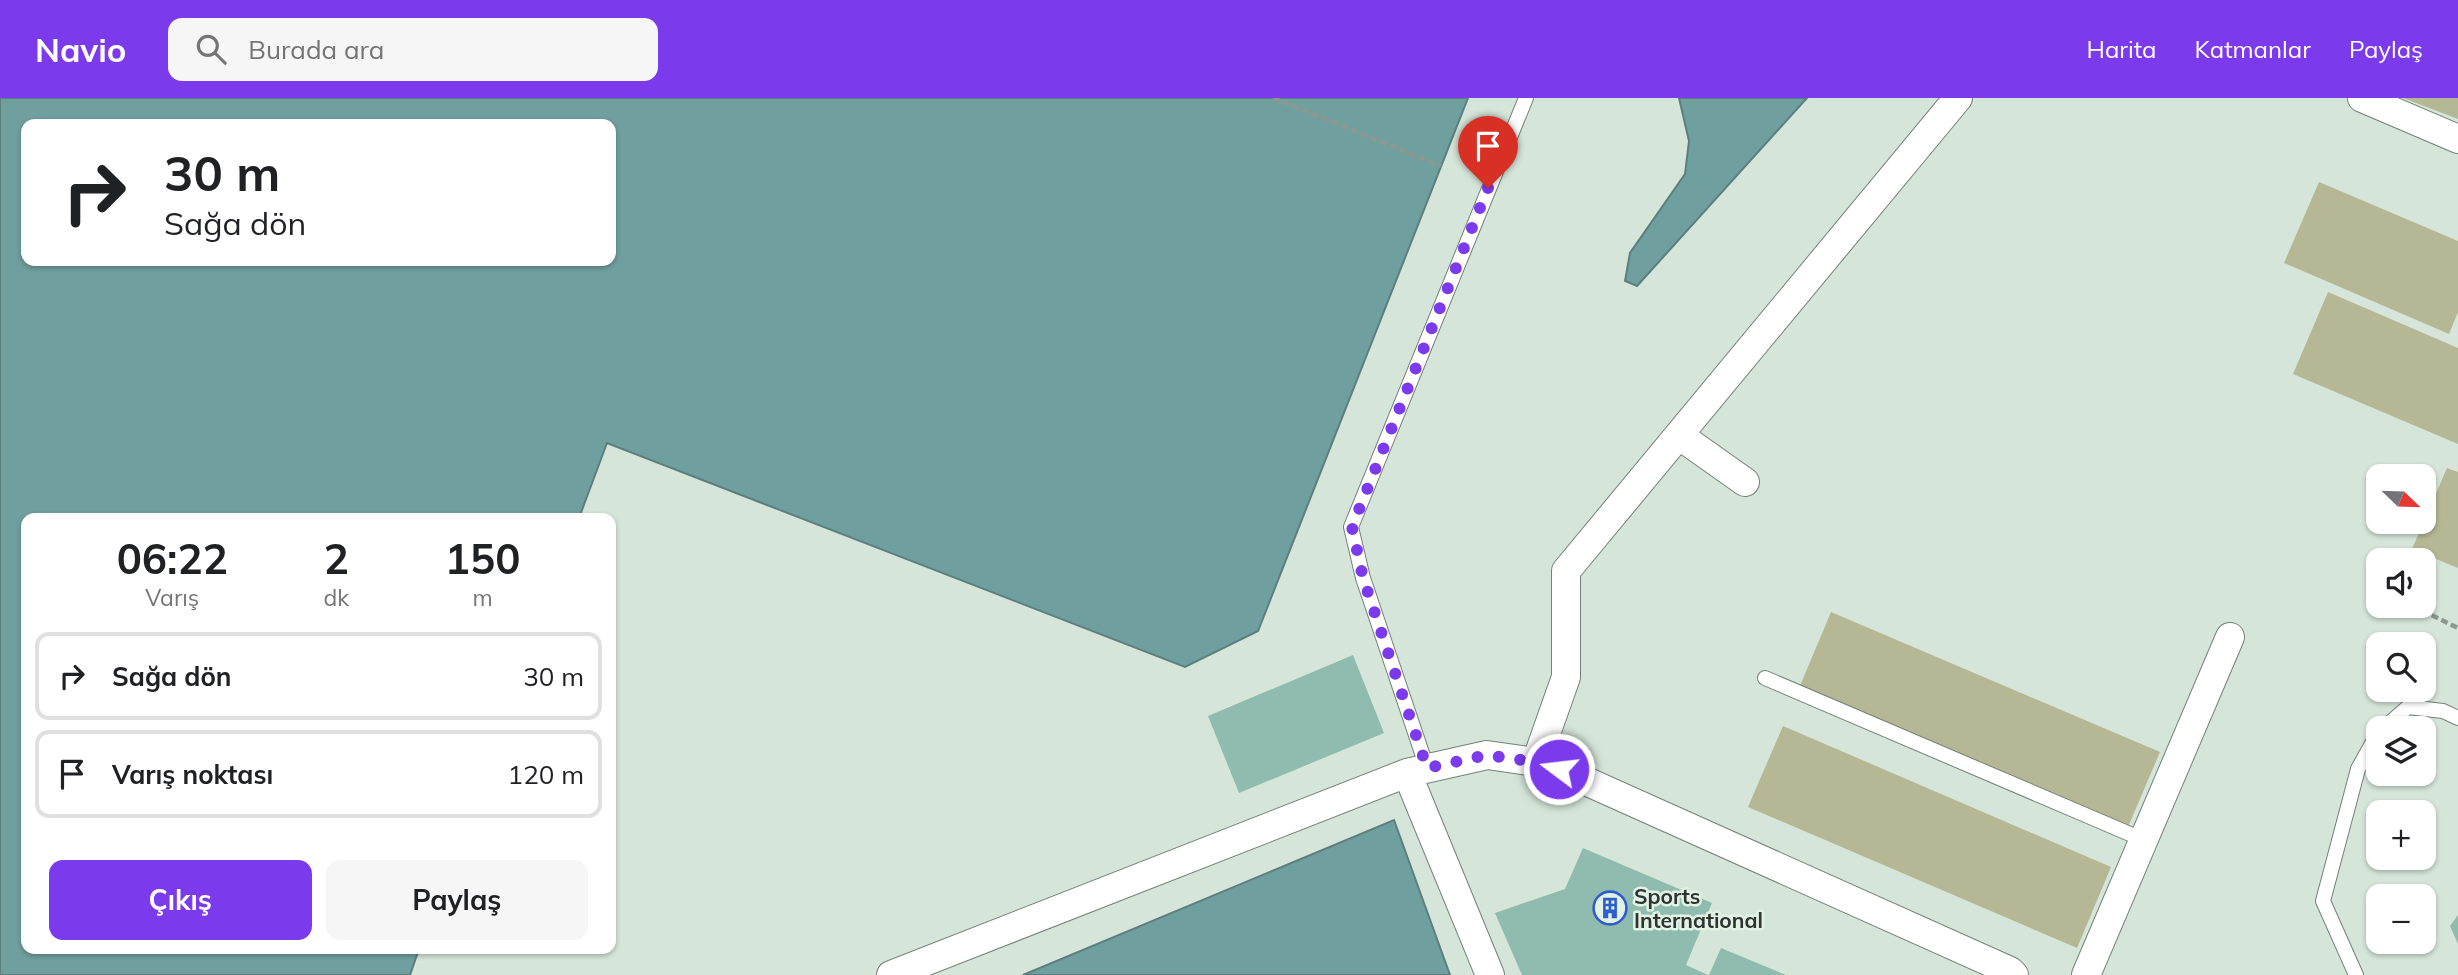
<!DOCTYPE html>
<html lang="tr">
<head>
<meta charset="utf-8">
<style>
  :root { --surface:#fff; --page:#f6f6f6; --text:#202124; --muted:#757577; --line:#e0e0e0; --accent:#7c3aed }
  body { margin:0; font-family:Mulish,sans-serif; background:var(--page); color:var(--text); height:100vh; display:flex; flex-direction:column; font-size:26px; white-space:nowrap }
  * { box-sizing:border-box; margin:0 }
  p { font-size:23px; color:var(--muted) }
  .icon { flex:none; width:38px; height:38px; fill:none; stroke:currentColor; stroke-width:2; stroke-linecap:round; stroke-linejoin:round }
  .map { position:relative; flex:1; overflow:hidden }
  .panel { position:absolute; left:21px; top:415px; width:595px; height:441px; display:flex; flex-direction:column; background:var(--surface); border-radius:14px; box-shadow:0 2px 5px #0004 }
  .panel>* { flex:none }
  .guide { position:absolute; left:21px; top:21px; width:595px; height:147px; border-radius:14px; box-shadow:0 2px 5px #0004; background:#fff; color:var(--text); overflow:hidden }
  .needle { width:46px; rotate:113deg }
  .buttons { position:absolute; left:2366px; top:366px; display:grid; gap:14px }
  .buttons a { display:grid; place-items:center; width:70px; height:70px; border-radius:14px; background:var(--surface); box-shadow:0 2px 5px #0004; font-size:35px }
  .pin { position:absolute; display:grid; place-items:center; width:60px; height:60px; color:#fff; margin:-72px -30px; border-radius:50% 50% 50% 0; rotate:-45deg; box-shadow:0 0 7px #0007 }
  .pin .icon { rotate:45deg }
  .me { position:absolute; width:77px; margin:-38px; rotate:285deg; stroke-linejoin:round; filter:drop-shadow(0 0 5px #0008) }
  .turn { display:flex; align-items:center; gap:24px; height:147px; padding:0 28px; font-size:32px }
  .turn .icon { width:91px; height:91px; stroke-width:2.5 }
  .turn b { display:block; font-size:49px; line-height:60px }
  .eta { display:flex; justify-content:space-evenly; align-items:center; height:119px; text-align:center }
  .eta b { font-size:42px; font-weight:700; line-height:49px }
  .action { display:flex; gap:14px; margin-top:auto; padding:14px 28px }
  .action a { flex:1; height:80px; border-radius:14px; background:var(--accent); color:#fff; font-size:28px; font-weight:700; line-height:80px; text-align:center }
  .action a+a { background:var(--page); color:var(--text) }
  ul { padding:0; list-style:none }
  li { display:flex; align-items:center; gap:21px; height:88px; margin:0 14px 10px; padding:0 14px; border:4px solid var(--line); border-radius:14px }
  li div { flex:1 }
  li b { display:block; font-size:26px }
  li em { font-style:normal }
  header { display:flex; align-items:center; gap:42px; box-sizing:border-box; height:98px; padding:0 35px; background:var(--accent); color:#fff }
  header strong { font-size:33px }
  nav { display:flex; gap:38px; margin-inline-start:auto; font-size:24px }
  .search { width:490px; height:63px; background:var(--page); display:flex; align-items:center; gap:18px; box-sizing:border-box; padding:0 24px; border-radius:14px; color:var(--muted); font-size:26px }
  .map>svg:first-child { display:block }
</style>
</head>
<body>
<header>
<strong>Navio</strong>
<div class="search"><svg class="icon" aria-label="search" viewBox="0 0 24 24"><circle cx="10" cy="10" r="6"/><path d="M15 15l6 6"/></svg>Burada ara</div>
<nav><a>Harita</a><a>Katmanlar</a><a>Paylaş</a></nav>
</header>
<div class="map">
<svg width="2458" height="877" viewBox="0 0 2458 877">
  <rect width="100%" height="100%" fill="#d5e5d9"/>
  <path fill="#b6b794" d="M2403 0H2458V21Z
    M2319 84 2458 143V214L2449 236 2284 165Z
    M2328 194 2458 250V346L2293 276Z
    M2447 370 2458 374V470L2412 451Z
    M1831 514 2160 654 2125 736 1797 595Z
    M1783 628 2111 769 2077 850 1748 709Z"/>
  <path fill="#709fa0" stroke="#5c7f7e" stroke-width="2" fill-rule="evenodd" d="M0 0H1468L1258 533 1185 569 607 345 579 420H26V850L419 851 410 877H0ZM26 26H611V163H26Z
    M1679 0H1807L1637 188 1625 183 1630 155 1685 76 1689 43Z
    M1394 722 1450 877H1023Z"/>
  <path fill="#90bcb0" d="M1353 557 1384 635 1239 695 1208 618Z
    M1583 750 1712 805 1686 867 1708 877H1522L1495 815 1565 791Z
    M2458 817V846L2450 828Z
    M1721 850 1786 877H1709Z"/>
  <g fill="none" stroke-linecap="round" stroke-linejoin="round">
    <defs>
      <path id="lane" d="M1765 580 2144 742
        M2384 630 2408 609 2443 613 2458 620
        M1427 670 1363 480 1351 429 1526 0
        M2356 877 2323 803 2358 671 2378 635"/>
      <path id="street" d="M2362 0 2458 41
        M1680 338 1745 384
        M1536 664 1566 579V473L1958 0
        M1407 675 1490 877
        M891 877 1407 675 1487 657 1536 664 1559 671 2010 873 2014 877
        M2086 877 2230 539"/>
    </defs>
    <use href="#lane" stroke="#738277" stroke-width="16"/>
    <use href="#street" stroke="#738277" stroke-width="30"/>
    <path stroke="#8c988f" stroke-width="4.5" stroke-dasharray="7 3.5" stroke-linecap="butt" d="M1273 0 1441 68
      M2413 508 2458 530"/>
    <use href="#lane" stroke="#fff" stroke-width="14"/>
    <use href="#street" stroke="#fff" stroke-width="28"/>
  </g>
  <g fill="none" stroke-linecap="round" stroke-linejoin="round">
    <path stroke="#7c3aed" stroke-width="12" stroke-dasharray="0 21.6" d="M1488 90 1352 429 1363 480 1427 670 1487 657 1536 664 1559 671"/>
  </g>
  <defs>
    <symbol id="building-ring" viewBox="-11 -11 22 22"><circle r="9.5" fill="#e2f3e6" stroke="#2e5ecd" stroke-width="1.5"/><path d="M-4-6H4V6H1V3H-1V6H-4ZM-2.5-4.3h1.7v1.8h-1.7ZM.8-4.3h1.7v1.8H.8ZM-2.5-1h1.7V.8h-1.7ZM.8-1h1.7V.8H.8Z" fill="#2e5ecd"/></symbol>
  </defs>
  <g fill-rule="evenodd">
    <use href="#building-ring" x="1591" y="791" width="38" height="38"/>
  </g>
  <g text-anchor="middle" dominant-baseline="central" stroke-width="5" stroke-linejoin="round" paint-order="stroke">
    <g font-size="21" font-weight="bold" fill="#2e3530" stroke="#e2f3e6" text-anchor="start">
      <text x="1634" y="798">Sports<tspan x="1634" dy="24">International</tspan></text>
    </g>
  </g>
</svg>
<div class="buttons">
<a><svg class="needle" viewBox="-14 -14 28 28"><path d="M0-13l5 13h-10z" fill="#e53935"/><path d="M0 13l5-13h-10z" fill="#757577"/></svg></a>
<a><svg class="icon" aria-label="sound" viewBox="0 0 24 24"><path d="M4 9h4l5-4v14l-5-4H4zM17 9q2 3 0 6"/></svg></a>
<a><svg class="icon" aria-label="search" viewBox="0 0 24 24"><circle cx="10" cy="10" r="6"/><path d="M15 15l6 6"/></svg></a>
<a><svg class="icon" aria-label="layers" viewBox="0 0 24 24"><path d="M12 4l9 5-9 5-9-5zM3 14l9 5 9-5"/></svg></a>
<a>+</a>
<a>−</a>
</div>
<div class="pin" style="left:1488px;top:90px;background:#d93025"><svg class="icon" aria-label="arrive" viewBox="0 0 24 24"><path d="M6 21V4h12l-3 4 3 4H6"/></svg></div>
<svg class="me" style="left:1559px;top:671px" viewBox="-20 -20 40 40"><circle r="17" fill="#7c3aed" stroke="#fff" stroke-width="3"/><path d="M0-11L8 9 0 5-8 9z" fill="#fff"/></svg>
<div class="guide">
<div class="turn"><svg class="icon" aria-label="right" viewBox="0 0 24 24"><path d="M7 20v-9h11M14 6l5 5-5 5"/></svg><div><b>30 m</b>Sağa dön</div></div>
</div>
<section class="panel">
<div class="eta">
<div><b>06:22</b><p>Varış</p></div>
<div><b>2</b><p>dk</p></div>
<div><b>150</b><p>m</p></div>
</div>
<ul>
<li><svg class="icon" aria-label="right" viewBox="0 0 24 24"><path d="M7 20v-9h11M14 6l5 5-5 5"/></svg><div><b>Sağa dön</b></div><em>30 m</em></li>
<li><svg class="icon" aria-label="arrive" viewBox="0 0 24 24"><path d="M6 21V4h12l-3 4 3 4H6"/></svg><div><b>Varış noktası</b></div><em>120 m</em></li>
</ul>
<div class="action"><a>Çıkış</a><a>Paylaş</a></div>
</section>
</div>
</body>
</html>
